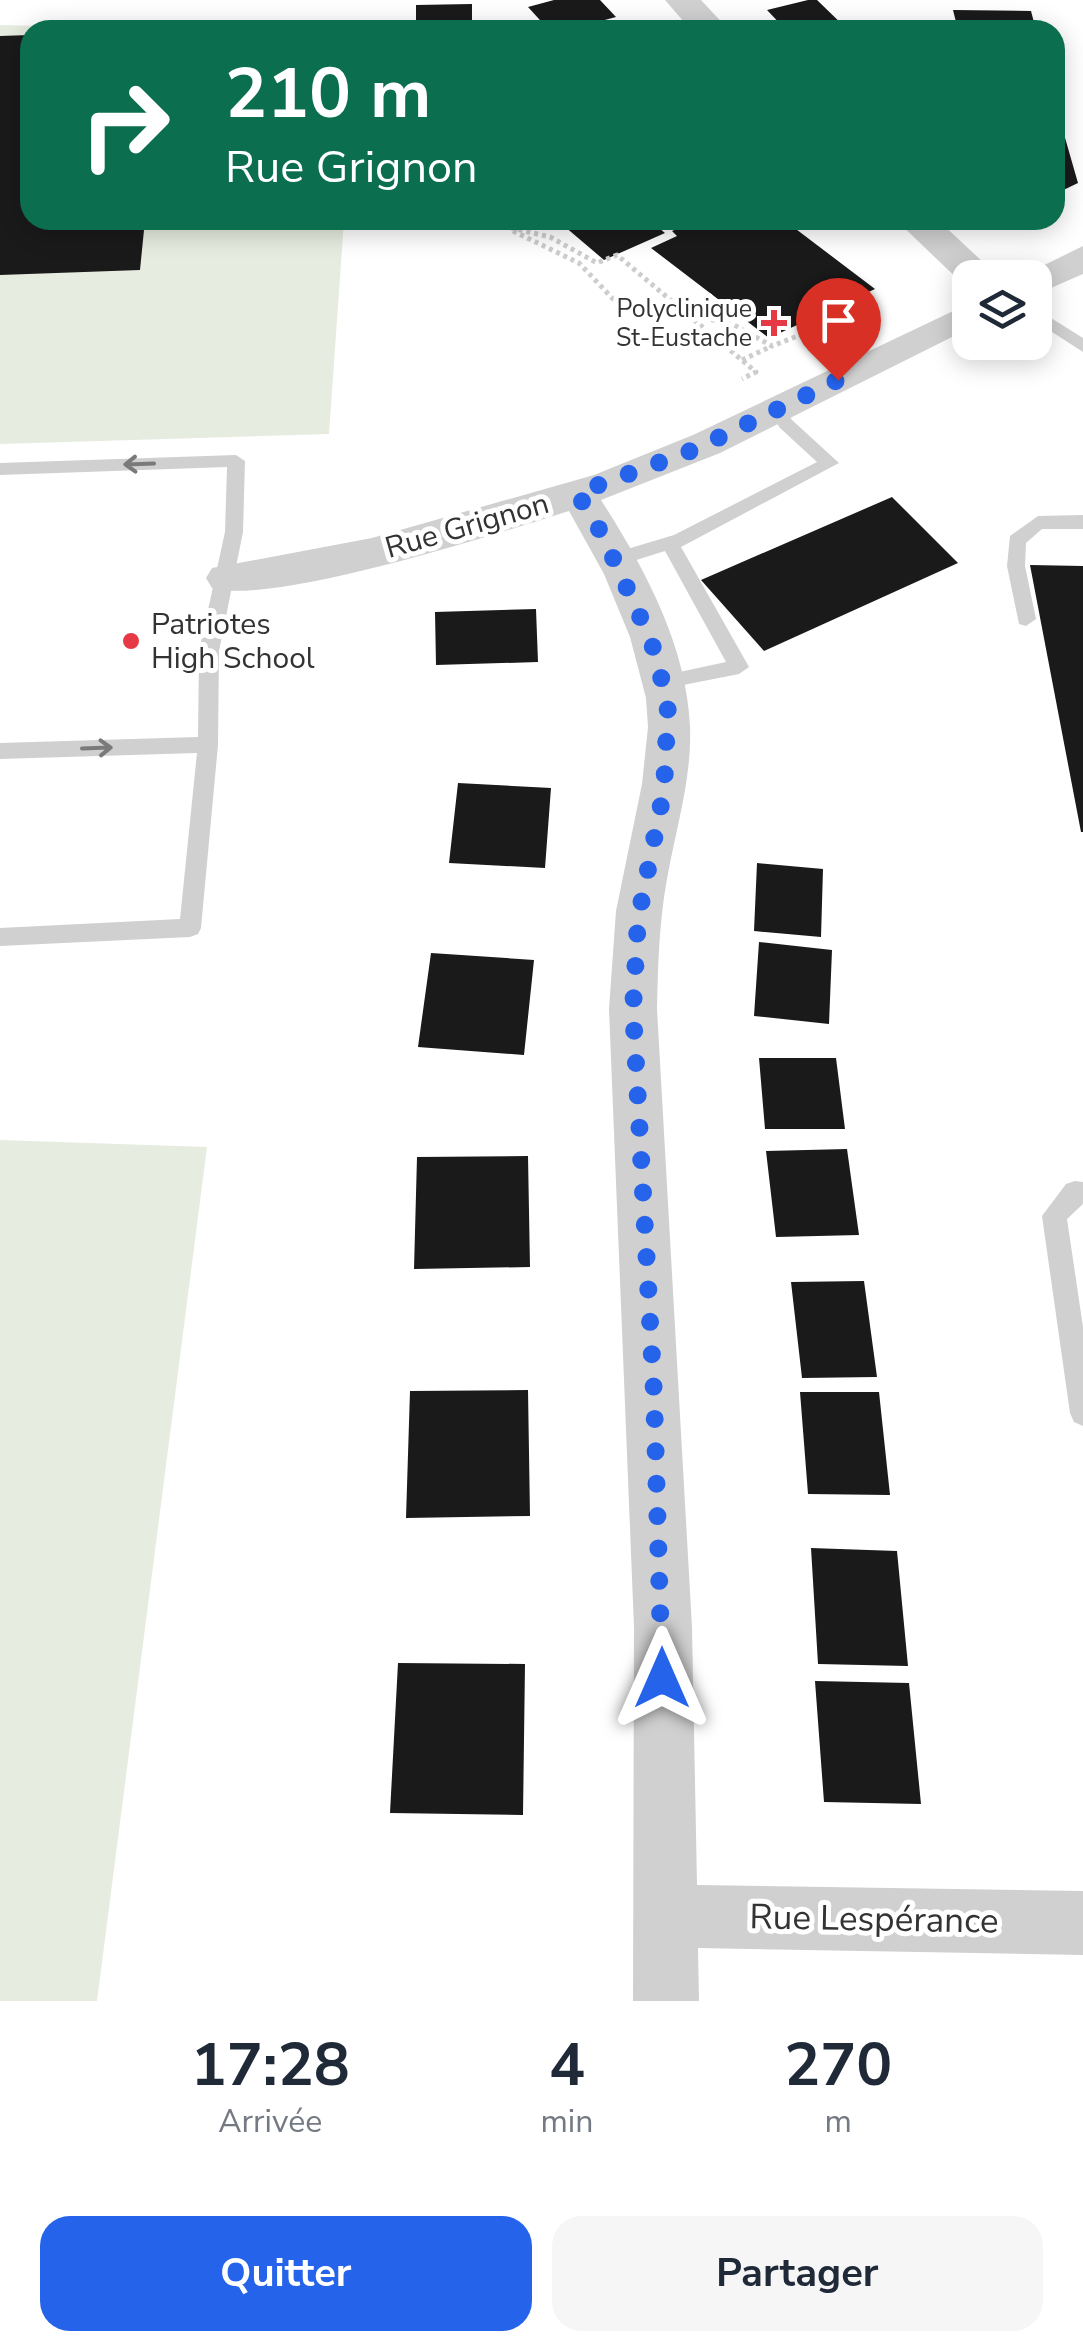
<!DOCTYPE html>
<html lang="fr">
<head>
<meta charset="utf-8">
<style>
  :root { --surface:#fff; --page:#f6f6f7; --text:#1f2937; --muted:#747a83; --accent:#2563eb }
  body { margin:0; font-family:"Nunito Sans",sans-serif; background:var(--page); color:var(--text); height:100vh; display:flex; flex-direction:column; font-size:38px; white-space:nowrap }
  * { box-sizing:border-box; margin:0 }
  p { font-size:32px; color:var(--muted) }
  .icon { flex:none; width:55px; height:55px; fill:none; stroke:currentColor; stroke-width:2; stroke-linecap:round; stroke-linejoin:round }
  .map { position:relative; height:2001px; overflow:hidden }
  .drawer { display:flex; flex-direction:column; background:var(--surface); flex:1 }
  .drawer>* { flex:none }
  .banner { position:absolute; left:20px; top:20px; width:1045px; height:210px; border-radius:30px; box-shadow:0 5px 25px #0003; background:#0b6e4f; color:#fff; overflow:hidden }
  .tools { position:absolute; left:952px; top:260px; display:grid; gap:20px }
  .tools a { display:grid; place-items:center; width:100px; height:100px; border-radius:20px; background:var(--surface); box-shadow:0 5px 25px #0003; font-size:50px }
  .pin { position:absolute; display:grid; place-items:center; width:85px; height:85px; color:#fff; margin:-102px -42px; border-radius:50% 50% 50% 0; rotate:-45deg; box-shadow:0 0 10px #0007 }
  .pin .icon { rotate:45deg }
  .me { position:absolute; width:110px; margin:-55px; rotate:0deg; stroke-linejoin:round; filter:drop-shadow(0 0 8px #0008) }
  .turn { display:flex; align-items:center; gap:35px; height:210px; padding:0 40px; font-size:45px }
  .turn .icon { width:130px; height:130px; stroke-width:2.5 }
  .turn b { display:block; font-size:70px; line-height:85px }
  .eta { display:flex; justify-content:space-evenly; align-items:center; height:170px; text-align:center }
  .eta b { font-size:60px; font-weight:700; line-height:70px }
  .button { display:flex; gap:20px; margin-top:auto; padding:20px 40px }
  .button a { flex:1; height:115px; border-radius:30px; background:var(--accent); color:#fff; font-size:40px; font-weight:700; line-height:115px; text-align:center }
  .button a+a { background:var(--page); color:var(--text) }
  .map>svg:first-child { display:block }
</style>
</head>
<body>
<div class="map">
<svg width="1083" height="2001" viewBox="0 0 1083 2001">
  <rect width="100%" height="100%" fill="#fff"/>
  <path fill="#e6ecdf" d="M0 25 229 30H30V220H344L329 434 0 444Z
    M0 1140 207 1147 97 2001H0Z"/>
  <path fill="#1a1a1a" d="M554 0H600L616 17 567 30H549L528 7Z
    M808 0H817L848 30H786L767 10Z
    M472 4V30H416V5Z
    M953 10 1031 11 1036 30H958Z
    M30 35V220H145L140 270 0 275V36Z
    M1055 103 1078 183 1055 194Z
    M557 220H678L659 228 665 233 604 260Z
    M697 220H784L875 289 769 338 651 248 677 236 672 231Z
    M892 497 958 563 764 651 701 580Z
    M1030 565 1083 566V832H1081Z
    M536 609 538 662 436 665 435 612Z
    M458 783 551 788 545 868 449 863Z
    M757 863 823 869 821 937 754 931Z
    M759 942 832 950 829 1024 754 1016Z
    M431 953 534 960 524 1055 418 1047Z
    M759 1058H836L845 1129H765Z
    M847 1149 859 1235 776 1237 766 1151Z
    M528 1156 530 1267 414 1269 417 1157Z
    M864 1281 877 1377 802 1378 791 1282Z
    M528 1390 530 1516 406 1518 410 1391Z
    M800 1392H879L890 1495 808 1494Z
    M811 1548 897 1551 908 1666 818 1664Z
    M398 1663 525 1664 523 1815 390 1813Z
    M815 1681 909 1683 921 1804 824 1802Z"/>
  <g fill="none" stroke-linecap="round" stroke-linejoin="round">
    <path stroke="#cdcdcd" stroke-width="5" stroke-dasharray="4 4" stroke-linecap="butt" d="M503 226 550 237 597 263 617 255 756 372 742 379
      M513 231 579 263 615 301
      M688 314 734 325 772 346 818 328 860 331
      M693 337 707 331
      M742 360 772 346"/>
    <path fill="#d0d0d0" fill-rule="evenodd" d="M1035 308 1083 338V352L1035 321Z
      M777 404 783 406 792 420 839 463 681 547 749 667 739 674 663 689 656 687 653 682 656 677 726 662 665 551 614 567 605 560 607 555 674 535 817 462 780 428 768 410Z
      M236 455 245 461 243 532 219 651 218 745 201 928 198 934 190 937 0 946V928L180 919 197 753 0 759V743L198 737 199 651 225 532 227 467 0 475V463Z
      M1083 515V529H1042L1026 543 1025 566 1036 619 1026 626 1019 624 1007 566 1010 536 1038 516Z
      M1075 1181 1083 1182V1204L1067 1219 1083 1327V1426L1074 1422 1070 1413 1042 1216 1066 1184Z"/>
    <path fill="#d0d0d0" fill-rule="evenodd" d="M970 303V328L720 453 601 500C644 567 687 646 690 727 692 778 676 828 667 879 659 922 658 966 657 1009L692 1627 697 1885 1083 1891V1955L698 1948 699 2001H633L634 1627 609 1009 616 911 642 784 648 727 646 698 630 637 604 574 569 511C500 533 273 606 212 588L206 578 212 568 372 538 594 475 693 435Z"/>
    <path fill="#d0d0d0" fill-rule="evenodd" d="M665 0H701L729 30H691Z
      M896 220H938L1000 278H970V288L966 287Z
      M1083 246V274L1035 295V278H1018Z"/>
  </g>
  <defs><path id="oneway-shaft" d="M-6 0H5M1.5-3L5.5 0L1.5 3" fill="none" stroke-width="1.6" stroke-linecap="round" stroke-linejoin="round" transform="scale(2.5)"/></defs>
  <g stroke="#7a7a7a">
    <use href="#oneway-shaft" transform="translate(139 464) rotate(178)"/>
    <use href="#oneway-shaft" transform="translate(97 748) rotate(-2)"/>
  </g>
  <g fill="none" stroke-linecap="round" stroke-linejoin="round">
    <path stroke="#2563eb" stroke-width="18" stroke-dasharray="0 32.4" d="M662 1678 654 1394 633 1009 638 919 664 790 668 703 652 644 638 612 602 534 577 493 693 450 838 380"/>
  </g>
  <g fill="#e63946" stroke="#fff" stroke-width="4">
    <path d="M769 308h10v10h10v10h-10v10h-10v-10h-10v-10h10z"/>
    <circle cx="131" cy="641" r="10"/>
  </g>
  <g text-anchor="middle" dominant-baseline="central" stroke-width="10" stroke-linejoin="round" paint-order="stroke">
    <g font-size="25" fill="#333" stroke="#fff" text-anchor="end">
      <text x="752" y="309">Polyclinique<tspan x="752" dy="29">St-Eustache</tspan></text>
    </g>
    <g font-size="30" fill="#333" stroke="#fff">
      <text transform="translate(467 526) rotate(-16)">Rue Grignon</text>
    </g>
    <g font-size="30" fill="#333" stroke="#fff" text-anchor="start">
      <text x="151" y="624">Patriotes<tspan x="151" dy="34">High School</tspan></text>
    </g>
    <g font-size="35" fill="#333" stroke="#fff">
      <text transform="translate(874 1919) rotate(1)">Rue Lespérance</text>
    </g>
  </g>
</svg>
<div class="tools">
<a><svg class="icon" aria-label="layers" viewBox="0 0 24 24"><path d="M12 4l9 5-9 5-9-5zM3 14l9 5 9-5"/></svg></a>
</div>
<div class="pin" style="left:838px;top:380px;background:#d93025"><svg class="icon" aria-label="arrive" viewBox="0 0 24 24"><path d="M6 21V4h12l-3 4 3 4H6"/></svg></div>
<svg class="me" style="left:662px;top:1678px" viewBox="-20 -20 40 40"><path d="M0-17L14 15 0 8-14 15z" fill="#2563eb" stroke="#fff" stroke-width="4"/></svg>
<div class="banner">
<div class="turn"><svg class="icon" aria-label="right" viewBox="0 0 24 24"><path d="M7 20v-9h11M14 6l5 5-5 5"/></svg><div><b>210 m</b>Rue Grignon</div></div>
</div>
</div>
<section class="drawer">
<div class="eta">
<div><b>17:28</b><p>Arrivée</p></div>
<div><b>4</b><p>min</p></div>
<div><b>270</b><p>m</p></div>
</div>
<div class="button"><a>Quitter</a><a>Partager</a></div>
</section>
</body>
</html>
